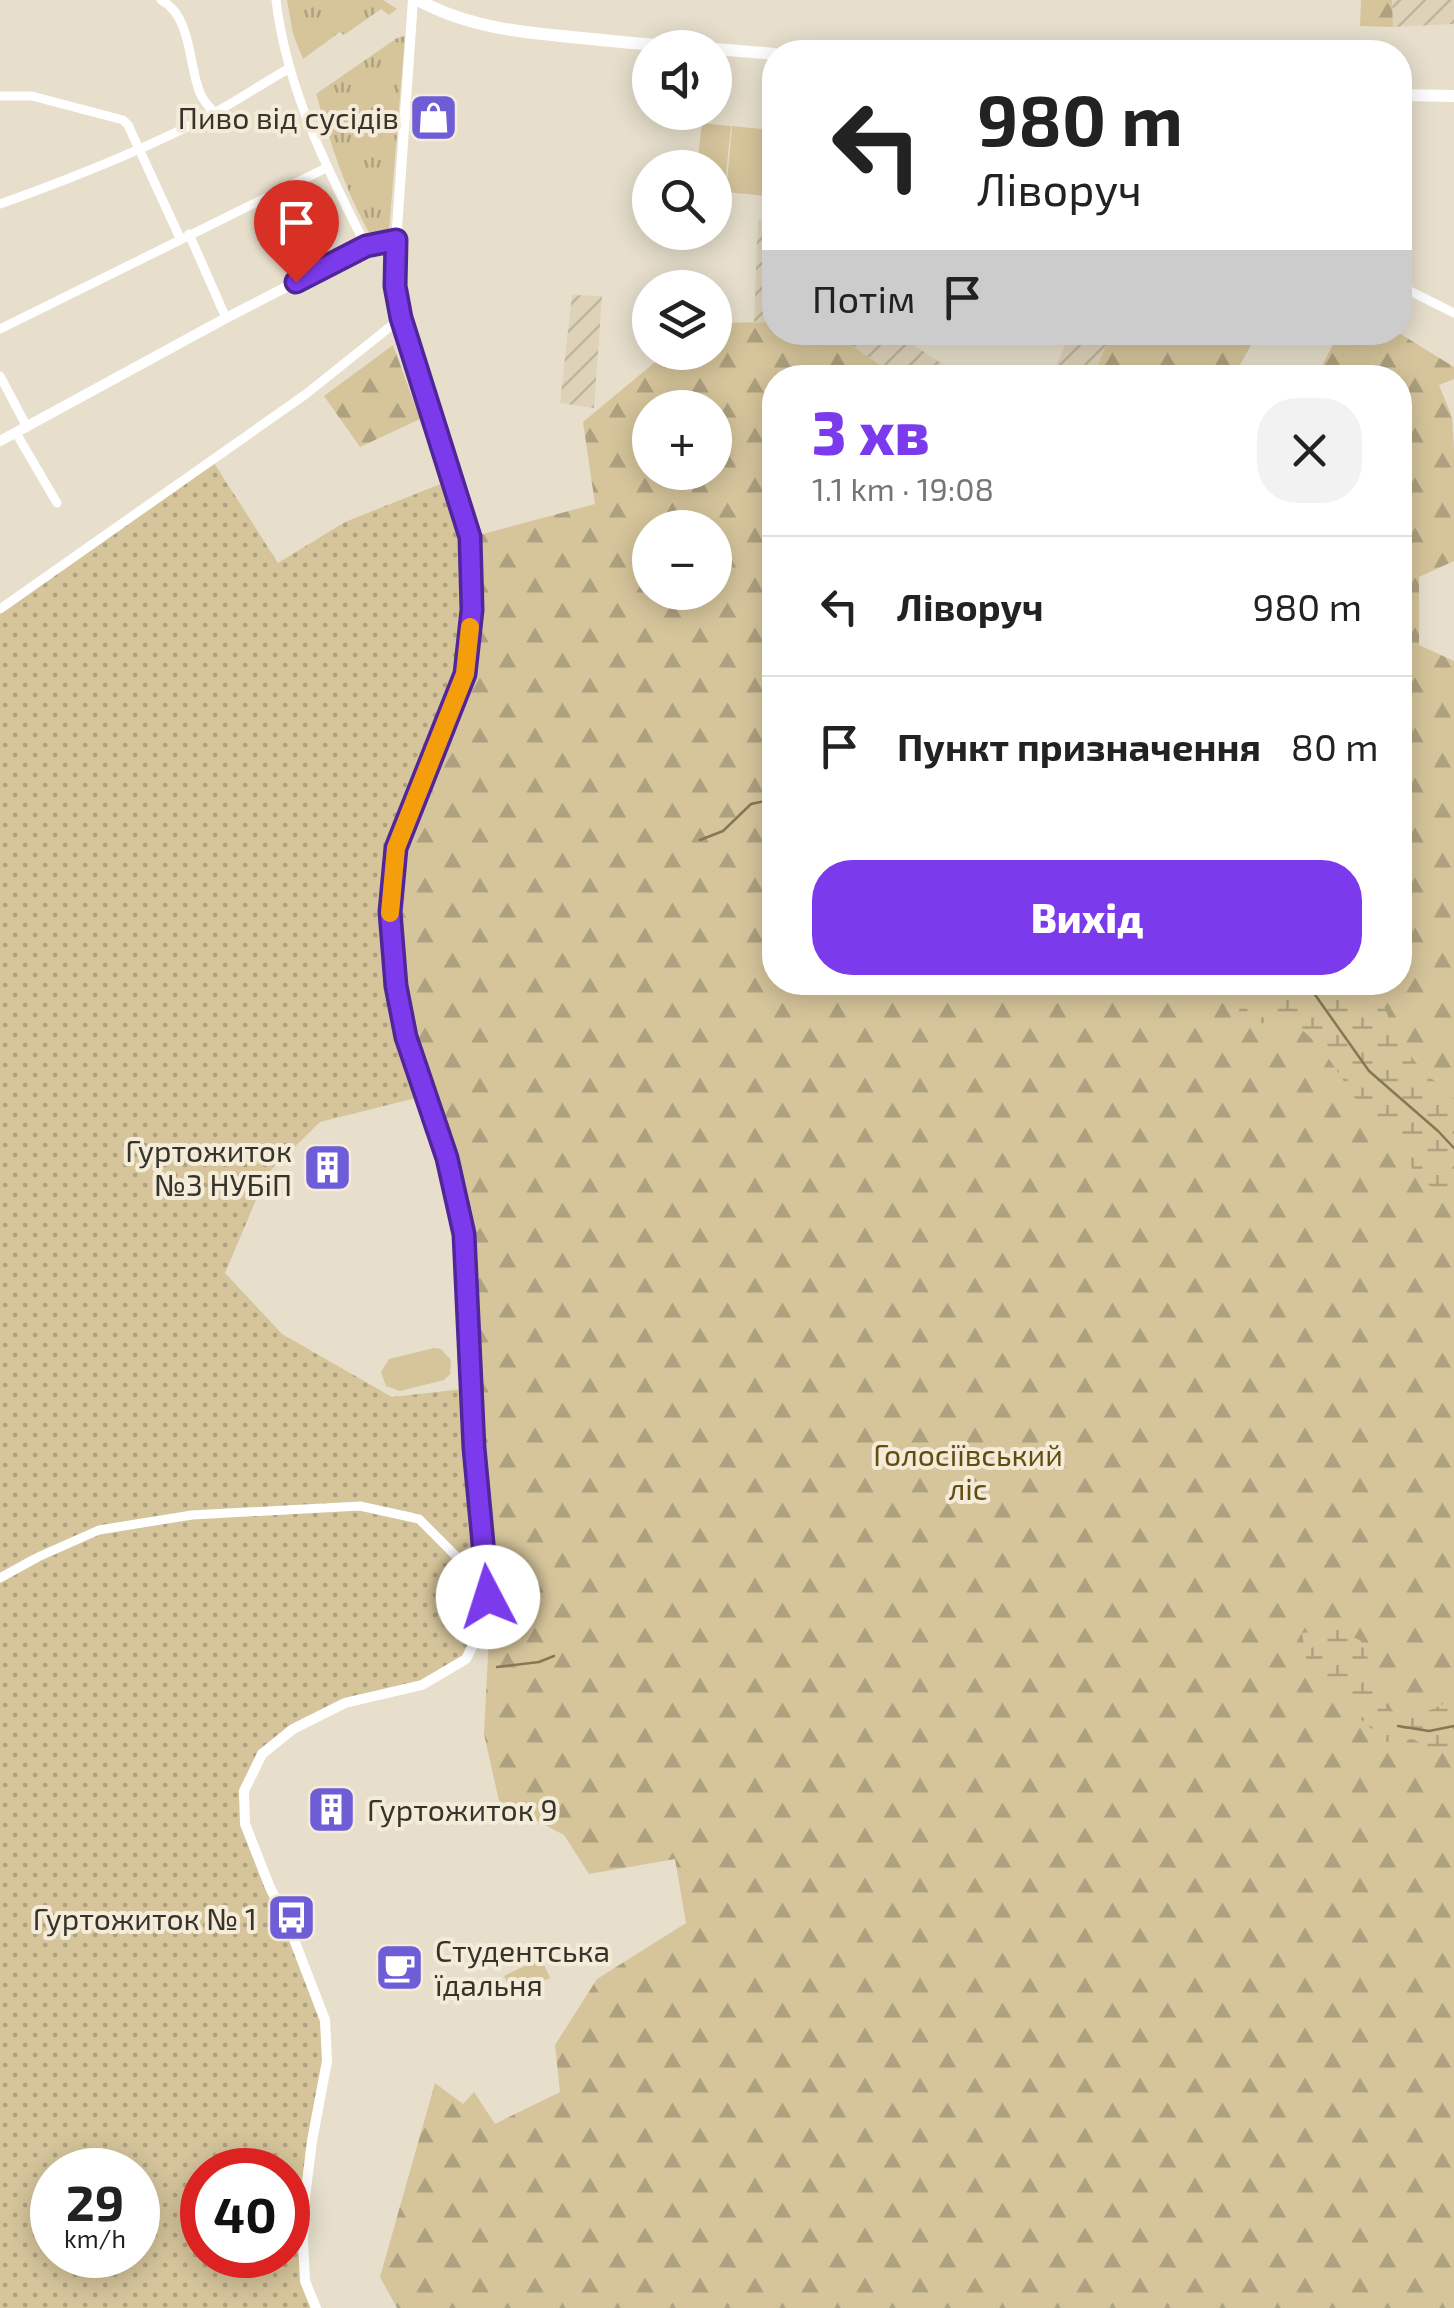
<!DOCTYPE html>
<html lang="uk">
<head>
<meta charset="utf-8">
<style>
  :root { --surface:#fff; --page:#f2f2f2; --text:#222; --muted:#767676; --line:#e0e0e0; --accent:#7c3aed }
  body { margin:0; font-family:"Exo 2",sans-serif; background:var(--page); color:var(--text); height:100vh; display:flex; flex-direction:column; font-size:38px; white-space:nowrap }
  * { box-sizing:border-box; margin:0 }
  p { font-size:32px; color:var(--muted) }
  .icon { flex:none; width:55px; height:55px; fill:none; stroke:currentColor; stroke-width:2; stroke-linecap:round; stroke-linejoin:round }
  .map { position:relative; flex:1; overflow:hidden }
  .sheet { position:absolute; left:762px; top:365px; width:650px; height:630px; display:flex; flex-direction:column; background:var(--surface); border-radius:40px; box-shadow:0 5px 25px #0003 }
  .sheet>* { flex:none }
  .hud { position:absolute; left:762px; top:40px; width:650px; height:305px; border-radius:40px; box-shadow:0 5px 25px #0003; background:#fff; color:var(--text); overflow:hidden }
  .buttons { position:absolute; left:632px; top:30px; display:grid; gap:20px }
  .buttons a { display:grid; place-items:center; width:100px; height:100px; border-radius:50%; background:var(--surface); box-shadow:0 5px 25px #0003; font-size:50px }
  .speed { position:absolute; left:30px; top:2148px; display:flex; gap:20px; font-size:50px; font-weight:700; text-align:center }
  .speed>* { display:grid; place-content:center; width:130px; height:130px; border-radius:50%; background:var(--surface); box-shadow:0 5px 25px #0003; line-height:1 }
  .speed small { font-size:25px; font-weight:400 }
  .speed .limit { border:15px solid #d22; background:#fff; color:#111 }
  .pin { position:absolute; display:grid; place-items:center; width:85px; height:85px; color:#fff; margin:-102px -42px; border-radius:50% 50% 50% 0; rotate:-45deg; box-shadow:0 0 10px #0007 }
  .pin .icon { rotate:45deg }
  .me { position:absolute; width:110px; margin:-55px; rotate:355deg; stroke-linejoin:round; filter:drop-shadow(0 0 8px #0008) }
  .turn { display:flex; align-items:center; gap:35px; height:210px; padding:0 50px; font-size:45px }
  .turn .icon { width:130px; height:130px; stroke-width:2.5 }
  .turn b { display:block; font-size:70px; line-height:85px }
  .then { display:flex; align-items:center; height:95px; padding:0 50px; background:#0003; gap:20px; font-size:38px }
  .round { display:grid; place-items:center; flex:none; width:105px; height:105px; border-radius:40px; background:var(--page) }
  .head { display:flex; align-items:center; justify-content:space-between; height:170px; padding:0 50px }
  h1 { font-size:60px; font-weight:800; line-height:75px; color:var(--accent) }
  .action { display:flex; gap:20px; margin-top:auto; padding:20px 50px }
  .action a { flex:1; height:115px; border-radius:40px; background:var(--accent); color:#fff; font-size:40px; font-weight:800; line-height:115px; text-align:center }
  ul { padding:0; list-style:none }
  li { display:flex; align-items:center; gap:30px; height:140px; padding:0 50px; border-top:2px solid var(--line) }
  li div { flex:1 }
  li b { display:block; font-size:38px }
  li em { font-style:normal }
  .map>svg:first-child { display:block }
</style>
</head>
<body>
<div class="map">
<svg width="1454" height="2308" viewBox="0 0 1454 2308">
  <defs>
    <pattern id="industrial-furrows" width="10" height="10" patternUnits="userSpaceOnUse" patternTransform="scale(2.5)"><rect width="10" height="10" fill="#ded3b9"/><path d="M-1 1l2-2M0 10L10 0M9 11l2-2" fill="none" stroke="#bfb69f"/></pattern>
    <pattern id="grass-tufts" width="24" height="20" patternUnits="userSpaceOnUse" patternTransform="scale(2.5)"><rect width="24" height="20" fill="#d6c59b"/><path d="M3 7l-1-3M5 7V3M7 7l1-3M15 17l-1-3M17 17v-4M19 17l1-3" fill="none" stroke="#aea17f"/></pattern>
    <pattern id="forest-firs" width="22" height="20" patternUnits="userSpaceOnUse" patternTransform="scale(2.5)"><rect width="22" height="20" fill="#d6c59b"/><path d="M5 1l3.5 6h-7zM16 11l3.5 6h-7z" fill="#aea17f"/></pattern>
    <pattern id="wetland-marsh" width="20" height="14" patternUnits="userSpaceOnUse" patternTransform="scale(2.5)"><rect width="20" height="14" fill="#d6c59b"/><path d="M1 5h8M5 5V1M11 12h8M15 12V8" fill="none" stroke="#aea17f"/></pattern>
    <pattern id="park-dots" width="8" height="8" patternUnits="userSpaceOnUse" patternTransform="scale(2.5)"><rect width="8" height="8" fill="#d6c59b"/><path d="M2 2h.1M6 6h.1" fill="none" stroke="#aea17f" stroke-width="1.8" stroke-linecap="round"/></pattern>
  </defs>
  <rect width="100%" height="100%" fill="#e7dfcc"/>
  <path fill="url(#industrial-furrows)" d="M1392 0H1454V24L1393 27Z
    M775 166V322H754L758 220H772Z
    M572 295 602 296 594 408 560 403Z
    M834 333H895L949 368 954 377H897Z
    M1070 333H1111L1093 377 1051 378Z"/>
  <path fill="url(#grass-tufts)" d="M287 0H383L397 9 389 15 381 9 344 35 340 32 303 59 293 34Z
    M405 36 389 231 372 237C345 192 331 143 316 94L397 38Z"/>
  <path fill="url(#forest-firs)" fill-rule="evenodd" d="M1361 0H1392L1393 27 1360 26Z
    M775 322V332L834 333 897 377 775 378V982H1400V378L1316 377 1339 333H1399L1454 367V379L1439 385 1452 417 1454 448V561L1419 577V645L1454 661V2308H397L380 2277 435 2083 463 2104 474 2092 495 2124 560 2092 555 2045 597 1979 686 1923 675 1859 589 1874 564 1835 499 1801 484 1734 491 1596 475 1388 467 1233 409 1036 398 986 394 912 398 849 468 675 472 537 595 504 583 422 666 353 715 352V323ZM650 408H715V472H650ZM650 528H715V592H650Z
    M1111 333V332L1258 333 1233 377H1093Z
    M393 345 420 419 360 447 324 396Z"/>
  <path fill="url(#wetland-marsh)" d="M1250 983H1373L1377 988 1395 1034 1420 1068 1454 1099V1193L1432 1187 1413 1174 1408 1149 1370 1121 1322 1048 1291 1020 1256 1024 1238 1013Z
    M1338 1629 1361 1641 1388 1710 1413 1718 1454 1699V1753L1429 1748 1413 1739 1386 1742 1345 1705 1306 1658 1302 1633Z"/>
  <path fill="url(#park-dots)" fill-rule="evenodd" d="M214 463 278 563 345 522 443 483 462 538 463 609 458 672 388 841 382 913 388 988 400 1041 420 1097 320 1122 267 1174 225 1273 282 1334 392 1397 463 1389 482 1612 464 1656 422 1680 344 1698 260 1750 241 1790 256 1863 265 1888 290 1941 320 2022 323 2061 300 2197 312 2308H0V613ZM52 2170H138V2255H52ZM202 2170H288V2255H202Z"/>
  <path fill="#d6c59b" d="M702 123 731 126 724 193 715 192V168L697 167Z
    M732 126 772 130 766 196 726 192Z
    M434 1348 441 1349 451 1360 450 1374 444 1380 400 1391 386 1386 381 1372 389 1359Z
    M541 1958 550 1978 513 1995 504 1976Z"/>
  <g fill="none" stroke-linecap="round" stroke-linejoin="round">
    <path stroke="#867854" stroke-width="2.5" d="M700 840 723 831 751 804 775 799
      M1306 982 1369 1071 1438 1131 1454 1148
      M497 1667 539 1662 554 1656
      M1398 1726 1429 1731 1454 1726"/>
    <path stroke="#fff" stroke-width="9" d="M161 0C192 16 188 64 200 93 203 100 209 107 214 112
      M276 0C286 87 327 169 366 246
      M0 96H32L123 120 128 125 180 238
      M0 204C73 178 147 149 216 112 241 98 265 82 290 68
      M189 234 226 318
      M1400 286 1454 313
      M0 329 326 168
      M0 376 27 427
      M16 433 57 503
      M0 609 306 394 401 318
      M0 1578 38 1557 99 1530 192 1515 360 1506 419 1519 456 1556 478 1605 479 1626"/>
    <path stroke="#fff" stroke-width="10" d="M0 441 226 318 366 246 396 240
      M316 2308 305 2281 303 2241 305 2198 312 2141 327 2061 325 2020 293 1937 269 1885 245 1824 244 1791 262 1754 293 1729 345 1703 422 1685 466 1659 479 1633 488 1597 474 1447 464 1234 447 1158 407 1037 396 986 390 912 396 848 465 674 472 610 469 537 401 318 395 286V257L413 0"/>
    <path stroke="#fff" stroke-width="12" d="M418 0C469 28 525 33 582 38 618 42 654 45 690 48
      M715 49 775 54
      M1400 95 1454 96"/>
  </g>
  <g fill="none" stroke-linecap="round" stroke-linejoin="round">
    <defs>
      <path id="route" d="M296 282 366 246 396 240 395 286 401 318 470 537 472 610 465 674 396 848 390 912 396 986 406 1037 447 1158 464 1234 474 1448 488 1597"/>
    </defs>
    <use href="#route" stroke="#51269a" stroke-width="25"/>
    <use href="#route" stroke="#7c3aed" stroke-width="18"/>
    <path stroke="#f59e0b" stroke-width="18" d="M390 913 396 848 465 674 470 627"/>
  </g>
  <defs>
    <symbol id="shop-square" viewBox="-11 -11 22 22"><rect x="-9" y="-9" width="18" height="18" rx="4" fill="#6d5dd7" stroke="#f4ecd9"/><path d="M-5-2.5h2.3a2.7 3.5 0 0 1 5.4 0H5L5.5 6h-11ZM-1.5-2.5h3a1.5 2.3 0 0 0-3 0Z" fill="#fff"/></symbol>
    <symbol id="building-square" viewBox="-11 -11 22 22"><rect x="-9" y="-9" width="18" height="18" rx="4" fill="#6d5dd7" stroke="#f4ecd9"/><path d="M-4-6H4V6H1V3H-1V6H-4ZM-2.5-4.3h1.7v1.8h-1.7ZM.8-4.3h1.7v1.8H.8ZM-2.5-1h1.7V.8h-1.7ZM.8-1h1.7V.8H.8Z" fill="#fff"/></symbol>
    <symbol id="bus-square" viewBox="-11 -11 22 22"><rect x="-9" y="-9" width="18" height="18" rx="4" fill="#6d5dd7" stroke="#f4ecd9"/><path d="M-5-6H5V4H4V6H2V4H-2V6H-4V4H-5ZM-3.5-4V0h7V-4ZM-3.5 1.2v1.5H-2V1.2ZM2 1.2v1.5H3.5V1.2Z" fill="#fff"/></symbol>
    <symbol id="cafe-square" viewBox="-11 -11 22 22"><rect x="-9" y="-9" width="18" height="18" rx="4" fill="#6d5dd7" stroke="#f4ecd9"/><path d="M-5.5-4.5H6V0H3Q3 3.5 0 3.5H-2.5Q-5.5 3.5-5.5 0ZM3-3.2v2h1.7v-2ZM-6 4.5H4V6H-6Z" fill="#fff"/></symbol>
  </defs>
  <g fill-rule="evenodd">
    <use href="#shop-square" x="406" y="90" width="55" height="55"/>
    <use href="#building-square" x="300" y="1140" width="55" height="55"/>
    <use href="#building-square" x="304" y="1782" width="55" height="55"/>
    <use href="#bus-square" x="264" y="1890" width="55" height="55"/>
    <use href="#cafe-square" x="372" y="1940" width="55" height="55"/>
  </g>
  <g text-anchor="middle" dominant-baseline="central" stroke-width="8" stroke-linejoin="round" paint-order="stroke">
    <g font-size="30" fill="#36332b" stroke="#f4ecd9" text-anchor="end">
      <text x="399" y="117">Пиво від сусідів</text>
      <text x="292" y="1150">Гуртожиток<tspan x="292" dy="34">№3 НУБіП</tspan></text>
      <text x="367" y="1809" text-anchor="start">Гуртожиток 9</text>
      <text x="257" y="1918">Гуртожиток № 1</text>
      <text x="435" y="1950" text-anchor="start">Студентська<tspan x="435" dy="34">їдальня</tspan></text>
    </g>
    <g font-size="30" fill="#624d11" stroke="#f4ecd9">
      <text x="968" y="1454">Голосіївський<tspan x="968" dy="34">ліс</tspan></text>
    </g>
  </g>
</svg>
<div class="buttons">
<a><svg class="icon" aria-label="sound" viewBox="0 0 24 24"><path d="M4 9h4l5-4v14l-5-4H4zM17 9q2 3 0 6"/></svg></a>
<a><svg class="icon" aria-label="search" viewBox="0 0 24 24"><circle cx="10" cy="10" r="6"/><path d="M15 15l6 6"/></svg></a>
<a><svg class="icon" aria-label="layers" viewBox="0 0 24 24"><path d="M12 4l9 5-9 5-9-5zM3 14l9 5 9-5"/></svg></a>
<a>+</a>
<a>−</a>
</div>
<div class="speed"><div>29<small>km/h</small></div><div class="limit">40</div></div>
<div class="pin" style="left:296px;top:282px;background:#d93025"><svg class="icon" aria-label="arrive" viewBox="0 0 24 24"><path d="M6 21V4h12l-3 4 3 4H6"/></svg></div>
<svg class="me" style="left:488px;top:1597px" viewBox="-20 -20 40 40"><circle r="19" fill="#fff"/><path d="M0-13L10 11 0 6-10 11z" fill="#7c3aed"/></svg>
<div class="hud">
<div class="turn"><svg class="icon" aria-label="left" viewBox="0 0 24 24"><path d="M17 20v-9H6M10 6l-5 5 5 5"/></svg><div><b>980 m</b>Ліворуч</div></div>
<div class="then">Потім<svg class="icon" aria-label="arrive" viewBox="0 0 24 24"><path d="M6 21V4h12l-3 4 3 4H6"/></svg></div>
</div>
<section class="sheet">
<div class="head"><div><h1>3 хв</h1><p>1.1 km · 19:08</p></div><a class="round"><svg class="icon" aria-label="close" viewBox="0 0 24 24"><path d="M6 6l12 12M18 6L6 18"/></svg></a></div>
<ul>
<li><svg class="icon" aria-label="left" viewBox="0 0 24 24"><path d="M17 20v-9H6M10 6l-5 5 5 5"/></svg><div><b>Ліворуч</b></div><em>980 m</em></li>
<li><svg class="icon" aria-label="arrive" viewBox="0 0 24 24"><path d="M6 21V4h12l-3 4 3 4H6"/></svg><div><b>Пункт призначення</b></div><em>80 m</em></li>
</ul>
<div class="action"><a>Вихід</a></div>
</section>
</div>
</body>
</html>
